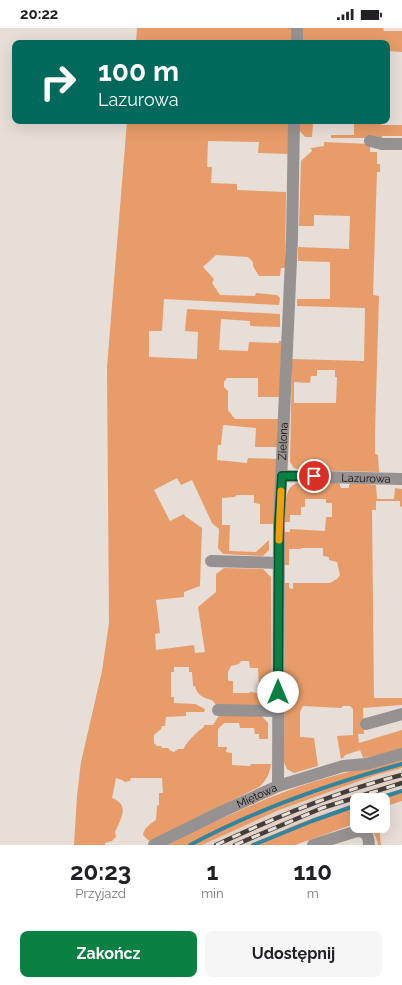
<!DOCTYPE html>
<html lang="pl">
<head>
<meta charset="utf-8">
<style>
  :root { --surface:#fff; --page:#f6f6f6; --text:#202124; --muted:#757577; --accent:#0b8043 }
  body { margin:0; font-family:Raleway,sans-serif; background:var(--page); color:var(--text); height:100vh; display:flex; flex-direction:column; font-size:15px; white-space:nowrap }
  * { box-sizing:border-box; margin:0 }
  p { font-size:13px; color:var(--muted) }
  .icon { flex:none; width:22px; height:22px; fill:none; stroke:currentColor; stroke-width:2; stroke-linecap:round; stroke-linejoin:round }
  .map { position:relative; height:817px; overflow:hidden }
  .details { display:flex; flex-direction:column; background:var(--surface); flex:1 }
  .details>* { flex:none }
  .guide { position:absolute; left:12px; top:12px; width:378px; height:84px; border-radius:8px; box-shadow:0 4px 16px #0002; background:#00695c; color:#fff; overflow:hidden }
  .tools { position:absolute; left:350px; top:765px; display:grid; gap:8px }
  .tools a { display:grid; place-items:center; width:40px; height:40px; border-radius:8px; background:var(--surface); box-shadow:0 4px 16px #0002; font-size:20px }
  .pin { position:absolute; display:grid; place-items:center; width:34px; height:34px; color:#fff; margin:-17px; border:2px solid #fff; border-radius:50%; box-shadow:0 1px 4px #0007 }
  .me { position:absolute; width:44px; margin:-22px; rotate:0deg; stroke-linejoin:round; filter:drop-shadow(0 0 3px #0008) }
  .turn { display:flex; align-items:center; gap:14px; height:84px; padding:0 20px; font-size:18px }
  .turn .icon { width:52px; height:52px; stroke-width:2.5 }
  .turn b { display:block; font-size:28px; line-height:34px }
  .eta { display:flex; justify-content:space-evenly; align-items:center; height:68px; text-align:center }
  .eta b { font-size:24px; font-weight:700; line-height:28px }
  .primary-button { display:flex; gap:8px; margin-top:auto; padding:8px 20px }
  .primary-button a { flex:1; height:46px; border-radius:8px; background:var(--accent); color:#fff; font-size:16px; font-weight:700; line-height:46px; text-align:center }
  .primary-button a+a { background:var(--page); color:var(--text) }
  .status { display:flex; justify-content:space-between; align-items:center; height:28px; padding:0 20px; background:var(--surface); direction:ltr }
  .status svg { height:11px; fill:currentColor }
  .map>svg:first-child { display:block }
</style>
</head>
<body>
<div class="status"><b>20:22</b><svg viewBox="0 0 49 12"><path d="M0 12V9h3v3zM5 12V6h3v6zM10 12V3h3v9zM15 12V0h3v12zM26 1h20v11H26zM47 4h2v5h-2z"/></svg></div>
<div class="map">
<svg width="402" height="817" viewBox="0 0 402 817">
  <rect width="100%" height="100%" fill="#e8ded8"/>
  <path fill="#e1d1c6" d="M402 740V762L367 772H357V775L300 795 249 817H202L279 782 376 747Z"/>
  <path fill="#e79c69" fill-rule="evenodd" d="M137 0H294L293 15H136Z
    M301 0H383L384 3H402V24L387 23V15H300Z
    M127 93H291L290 126 258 125 259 114 208 113 207 139H212L211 155 237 156V162L286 164 285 240H281L280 248H259L253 238V234L248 229 216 227 203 239 214 251 212 255 220 267 255 268 256 265 277 267 280 270 279 277 164 271 162 303H149V329L197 331 198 304 185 303 187 281 280 286V299L250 298V293L221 291 219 322 248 323 249 314 279 315V313H284L282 369H258V350H227L224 354V359L228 363V382L235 391H278L277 419H255L256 400 223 397 221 417H218L217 432 247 435 248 430 279 431 274 496H260V476L254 475V467H236L235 469 222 470V497H230L229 523 256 524 269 512V522L263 528 223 526 218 520 219 501 212 495 192 452 181 457 177 450 154 462 170 493 184 486 185 488 202 500 200 558 184 564V569L156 572 160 605 155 606 156 622 194 617 195 625 205 624 198 579 216 564V546L224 540 263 541 271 549 272 670 261 680 217 678 212 672C203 670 197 667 195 658H193L192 644H189V639H174V644H171V669H174V675L195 676 205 681 204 684H186V688L166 689 165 698H162L161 701 154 707V715L157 718H161L162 720H168L171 723 174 724 178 721H184C185 715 199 702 204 699V697H213L220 686H260L268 695V711H259V706H255L254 700H240L239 695H224L218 701V719H227L226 724 232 725V737L250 738 251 736H271C270 745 266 753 259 759L149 813 143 807C144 800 150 796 156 792L157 778 159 777V765H163L162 750H131L130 753 125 754 122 752 116 750 112 770C131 777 120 792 115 804L116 809 112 813 105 815V817H74L77 768 81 734 102 643 109 595 107 339ZM241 633H249L250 640H258L259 657H268V666C262 667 256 664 249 664V665H233V653H229L228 652V644L231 638 239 636Z
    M298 93H309L313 97 312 109H305L298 101Z
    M354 93H381V97H402V108H382V110H331V107H354Z
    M324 114 370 116V124H377V136H380V144H377L373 267 379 268 375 404V426L378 427 379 444 300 442 294 440 290 434 292 331 364 333 365 280 297 278V271H330V234L298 233V219L349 221 350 188 314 187V198H299L301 133 312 123 311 120 324 118ZM317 342H335V349H337L336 375H294V354L310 355 311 348H317Z
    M302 454 339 455 341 460H349V457L351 455 376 457 377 471H394L395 460 402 461V479L400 478V473H376V482H372L374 670H402V677L363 680 364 706H358L359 715 402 702V722L363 730 360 722 345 727 344 729 341 731 337 708 353 707V681L350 678H343L341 680 303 678 300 684V709L314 710 318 738 294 745 287 741 284 734 285 555H289V560L293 561V555H330L337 551 340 547 337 534 329 532V529L323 528V520H301V521H289V537H284L285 504H290V501L325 503 326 489H332V475H326V471H305V479H301V487H290V494H285C286 479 282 456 302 454Z
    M402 730V740L376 747 279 782 202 817H167C206 798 246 778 287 763 324 749 364 740 402 730Z
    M402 762V773L383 779V772H367Z
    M357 775V795L295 817H249L300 795Z
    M372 798H379L381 817H378C377 810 372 803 372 798Z"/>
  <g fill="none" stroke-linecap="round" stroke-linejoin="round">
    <path stroke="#32849f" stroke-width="4" d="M373 772 402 763
      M190 817C257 781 329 756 402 736
      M253 817 312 793 357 777"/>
    <g stroke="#979292" stroke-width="12">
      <path d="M297 15V0"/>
      <path d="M370 113 382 116H402"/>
      <path id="s1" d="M282 448 402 451"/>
      <path d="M211 533 279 535"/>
      <path d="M218 682 278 683"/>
      <path d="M366 696 402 686"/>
      <path id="s2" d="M278 758 279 497 292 210 294 93"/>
      <path id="s3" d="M154 817 223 783 278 758 343 738 366 736 402 726"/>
      <path d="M313 817 357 803C367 803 369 809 369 817"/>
    </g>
    <defs>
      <path id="rail" d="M216 817C276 789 338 763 402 747
        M235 817 322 780 402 755"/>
    </defs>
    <use href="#rail" stroke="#443f3c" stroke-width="4.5"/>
    <use href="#rail" stroke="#e8ded8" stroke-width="3" stroke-dasharray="9" stroke-linecap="butt"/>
  </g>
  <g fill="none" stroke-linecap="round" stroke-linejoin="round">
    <defs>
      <path id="route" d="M278 664 279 496 282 448H314"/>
    </defs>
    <use href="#route" stroke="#07532c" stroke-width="10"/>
    <use href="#route" stroke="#0b8043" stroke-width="7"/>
    <path stroke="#f59e0b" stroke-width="7" d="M279 512 281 463"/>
  </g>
  <g text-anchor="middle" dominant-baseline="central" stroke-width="3" stroke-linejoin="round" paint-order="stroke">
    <g font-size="11" fill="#100d0b" stroke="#e8ded8">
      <text stroke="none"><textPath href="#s2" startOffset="345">Zielona</textPath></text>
      <text stroke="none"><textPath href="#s1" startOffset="84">Lazurowa</textPath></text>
      <text stroke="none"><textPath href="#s3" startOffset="114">Miętowa</textPath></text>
    </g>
  </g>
</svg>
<div class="tools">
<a><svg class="icon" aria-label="layers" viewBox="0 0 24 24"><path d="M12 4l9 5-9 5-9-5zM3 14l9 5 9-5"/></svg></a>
</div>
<div class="pin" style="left:314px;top:448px;background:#d93025"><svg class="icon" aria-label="arrive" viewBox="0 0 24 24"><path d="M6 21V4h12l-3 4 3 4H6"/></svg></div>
<svg class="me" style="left:278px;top:664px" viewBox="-20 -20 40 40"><circle r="19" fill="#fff"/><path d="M0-13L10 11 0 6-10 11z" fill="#0b8043"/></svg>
<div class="guide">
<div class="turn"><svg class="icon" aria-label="right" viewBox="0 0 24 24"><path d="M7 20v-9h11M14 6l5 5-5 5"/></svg><div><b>100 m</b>Lazurowa</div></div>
</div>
</div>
<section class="details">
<div class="eta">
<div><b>20:23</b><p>Przyjazd</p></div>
<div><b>1</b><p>min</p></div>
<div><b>110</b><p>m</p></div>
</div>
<div class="primary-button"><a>Zakończ</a><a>Udostępnij</a></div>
</section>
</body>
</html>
